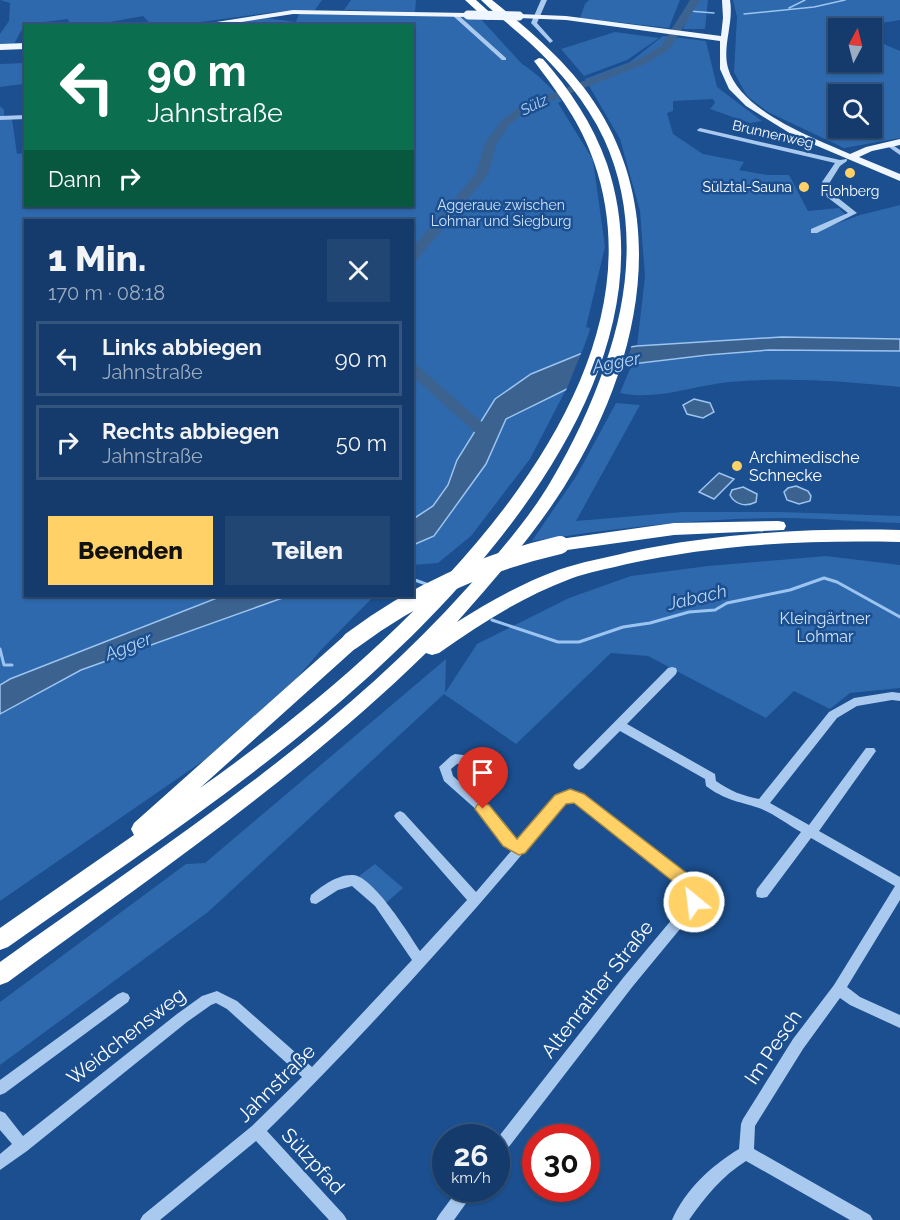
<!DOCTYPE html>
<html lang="de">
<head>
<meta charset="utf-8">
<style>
  :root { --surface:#143b6b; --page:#214673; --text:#f1f3f6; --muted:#9dadc1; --line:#33557e; --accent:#ffd166 }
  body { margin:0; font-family:Raleway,sans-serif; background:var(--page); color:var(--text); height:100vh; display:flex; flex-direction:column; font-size:22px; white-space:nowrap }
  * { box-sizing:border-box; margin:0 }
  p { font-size:20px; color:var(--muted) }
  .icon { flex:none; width:33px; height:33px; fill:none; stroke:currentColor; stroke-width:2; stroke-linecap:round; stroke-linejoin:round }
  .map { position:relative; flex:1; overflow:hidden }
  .sheet { position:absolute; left:24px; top:219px; width:390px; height:378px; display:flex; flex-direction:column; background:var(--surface); border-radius:0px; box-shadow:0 2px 4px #0004,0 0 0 2px var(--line) }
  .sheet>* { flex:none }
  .guide { position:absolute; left:24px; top:24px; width:390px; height:183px; border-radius:0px; box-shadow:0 2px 4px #0004,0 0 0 2px var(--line); background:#0b6e4f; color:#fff; overflow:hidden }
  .needle { width:39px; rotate:7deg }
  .fabs { position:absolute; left:828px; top:18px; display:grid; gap:12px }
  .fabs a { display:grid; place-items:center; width:54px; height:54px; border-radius:0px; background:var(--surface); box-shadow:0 2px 4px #0004,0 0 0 2px var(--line); font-size:30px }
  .speed { position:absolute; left:432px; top:1124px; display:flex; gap:12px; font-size:30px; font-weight:700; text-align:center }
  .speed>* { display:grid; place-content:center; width:78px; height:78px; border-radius:50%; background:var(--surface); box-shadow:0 2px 4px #0004,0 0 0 2px var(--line); line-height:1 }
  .speed small { font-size:15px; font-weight:400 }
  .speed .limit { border:9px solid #d22; background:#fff; color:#111 }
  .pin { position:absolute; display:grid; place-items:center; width:51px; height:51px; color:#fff; margin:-62px -26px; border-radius:50% 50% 50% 0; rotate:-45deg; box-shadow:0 0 6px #0007 }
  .pin .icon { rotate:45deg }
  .me { position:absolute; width:66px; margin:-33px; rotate:331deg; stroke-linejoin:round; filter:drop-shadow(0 0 4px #0008) }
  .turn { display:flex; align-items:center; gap:21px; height:126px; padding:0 24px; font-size:27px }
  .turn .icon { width:78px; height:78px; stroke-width:2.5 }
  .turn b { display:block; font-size:42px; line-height:51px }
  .then { display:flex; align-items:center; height:57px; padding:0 24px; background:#0003; gap:12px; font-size:22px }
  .round { display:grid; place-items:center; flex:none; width:63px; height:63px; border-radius:0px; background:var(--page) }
  .headline { display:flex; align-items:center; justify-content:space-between; height:102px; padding:0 24px }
  h1 { font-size:36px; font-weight:800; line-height:45px }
  .primary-button { display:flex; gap:12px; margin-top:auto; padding:12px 24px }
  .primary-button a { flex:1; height:69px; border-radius:0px; background:var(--accent); color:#111; font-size:24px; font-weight:800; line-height:69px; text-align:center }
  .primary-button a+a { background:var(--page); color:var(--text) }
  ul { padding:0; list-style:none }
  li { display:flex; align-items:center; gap:18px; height:75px; margin:0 12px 9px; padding:0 12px; border:3px solid var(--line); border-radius:0px }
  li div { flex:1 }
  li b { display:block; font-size:22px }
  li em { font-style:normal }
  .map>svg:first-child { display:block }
</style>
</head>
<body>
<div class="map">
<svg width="900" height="1220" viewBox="0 0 900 1220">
  <rect width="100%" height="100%" fill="#1b4f8f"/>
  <path fill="#2e69ad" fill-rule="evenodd" d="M0 0H322L315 10C260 10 207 25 152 25L143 16 94 25H70L68 19 37 23 36 25 26 26 25 31H21L14 44 0 45V34L9 21 10 3Z
    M351 0H416L415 12 344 10Z
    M589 0H680L669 28 580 18 585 4Z
    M694 0H708L705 29H683Z
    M733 0H900V20L852 28H838V62H872V39L900 51V138L844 148 768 112 747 96 734 72 737 17ZM838 94H872V128H838Z
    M299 14 479 17 522 64C534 71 553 89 562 101L558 103 593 160 605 247 586 327 590 328 589 333 574 374 530 459 471 536 438 563 413 565 412 220H26V596H374L321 650 275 704 203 761 0 901V106L4 110V116L12 119 17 154 25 153 26 206H412V26L208 25 265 18 296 22Z
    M615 32 659 38 627 60 584 76 561 49Z
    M663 36 706 41 717 87 762 121 750 123 710 109 715 103 713 99 673 101V111L667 113 673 134 703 154 744 162 739 170 767 175H789L808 211 839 208 846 215 822 229 860 215 900 205V339L782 337 637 346 645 277 640 211 620 139 585 79 630 62Z
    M25 63 23 84 0 87V64Z
    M769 350 900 351V387C843 381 787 377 729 382 692 386 656 401 620 393L632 364Z
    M616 403 640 405 576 521 682 512H781L900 516V523C861 522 821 518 782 518 698 518 615 528 532 541L577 475Z
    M826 556 900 565V688L850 693 830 709 794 691 766 718 648 656 611 653 516 744 444 694 208 912 0 1065V1002L186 864 205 863 446 659 445 693 477 644 569 598 631 576 708 566Z
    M375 864 403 888 386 903 359 876Z"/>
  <path fill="#3c6290" stroke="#9cc4f0" stroke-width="1.5" d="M782 337 900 339V351L769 350 708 355 632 364 567 389 506 419 486 464 434 536 413 545V519L433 506 448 485 457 460 495 399 531 374 580 354 637 346Z
    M694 399 710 403 714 412 703 418 687 414 683 405Z
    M719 473 734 479 714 499 699 492Z
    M796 486 808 491 811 496 810 501 799 504 787 500 784 492 788 488Z
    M743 487 757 494 756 502C746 507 735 505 730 495L732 490Z
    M222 596H288L81 670 0 714V685L10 679Z"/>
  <path fill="#1b4f8f" d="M632 344 624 370 565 393 582 351Z"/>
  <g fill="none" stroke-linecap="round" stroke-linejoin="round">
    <path stroke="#9cc4f0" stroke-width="1.5" d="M789 8 805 0
      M689 11 714 13
      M744 14 814 7 845 0"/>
    <path stroke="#9cc4f0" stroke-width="3" d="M412 579 426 584
      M492 620 558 642H579L623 627 650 623 689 612 715 610 727 603 790 590 824 578 837 582 900 617
      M0 649 4 665H12"/>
    <path fill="#3c6290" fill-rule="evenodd" d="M690 0H700L669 50 645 64 528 110 509 125 497 143 487 176 417 260 412 261V248L475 175 485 143 501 121 520 106 637 60 661 46Z
      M412 364 417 365 492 431 494 434 492 437H480L412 376Z"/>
    <path fill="#a9c9ee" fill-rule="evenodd" d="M541 0H547L537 23 553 41 550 43 531 23Z
      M452 13H456L506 58V60H502L452 15Z
      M26 115V119L0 120V116Z
      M700 128 840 160 847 159V161L840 166 830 182 833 194 857 213 817 233H811V229L848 213 827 197 822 182 835 163 698 131 697 130Z
      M886 143H890L900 150V155L886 145Z
      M672 667 676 668 677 671 676 674 627 724 715 774 716 781C730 791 743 796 759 799L829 712 854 698 892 692 900 693V701L892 700 857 706 837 718 770 803 809 825 866 748H874L876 751 819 831 900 877V900L847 987 860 997 900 1015V1028L850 1005 840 998 803 1049 755 1126 754 1149 870 1215 873 1220H850L746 1161C722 1176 705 1197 689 1220H672C685 1190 712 1165 739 1149L741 1124 743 1119 793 1039 834 985 895 886 811 838 767 897 762 898 757 897 756 893 757 889 801 832C787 824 773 813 759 808 737 801 725 800 706 786L705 779 620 731 583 768 579 770 575 768 573 765 575 762 668 668Z
      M455 754 471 756 473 759 471 762 457 764 451 769 453 776 487 806 513 837 519 841C530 829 553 793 569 791 574 791 579 793 583 795L695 882 702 894 699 906 633 986 501 1157 496 1159V1140L623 978 688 900 689 895 687 890 576 802 571 801 565 803C471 917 372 1027 267 1131L344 1215 347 1220H329L256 1141 160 1220H140L143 1215 252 1126 302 1077 227 1009 216 1003 211 1005 187 1022 27 1151 0 1170V1154L12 1144 0 1130V1111L5 1113 23 1136 177 1014 202 996 217 991 237 1001 312 1067 412 960 375 906 352 886 338 890 316 904 311 903 310 899 311 895C322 886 338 874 353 875 373 876 409 934 420 951L467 900 396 819 394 816 396 813 400 811 404 813 476 892 512 850 505 845 479 812 444 781 439 767 451 756Z
      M123 992 128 994 130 998 128 1002 5 1093 0 1095V1080L118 994Z
      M459 1188H477L454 1220H436L439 1215Z"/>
    <path fill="#f0f6ff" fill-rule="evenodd" d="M722 0H730C734 23 722 46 728 68 740 111 813 138 850 154L866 147 900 139V145L872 151 859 157 900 174V181L796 137 746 106 729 89 720 69V41L566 20 519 18 515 16 519 14 566 16 721 36 723 18Z
      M293 10 468 13 472 15 468 17 293 14 216 26H191Z
      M26 43V49L0 50V44Z"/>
    <path fill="#fff" fill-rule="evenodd" d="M465 0H476L496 18 487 20Z
      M481 0H492C534 34 577 70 604 118 671 236 633 378 564 487 533 536 495 579 457 622 489 602 522 583 558 570 581 562 605 558 629 552 718 533 809 528 900 530V542C808 540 717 544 627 564 608 569 588 572 570 579 522 597 480 624 439 653L432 655 426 653C299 777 151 877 8 982L0 985V962C161 847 334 737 467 588 497 555 528 520 551 481 573 444 591 406 605 365 631 292 637 211 604 139 586 101 560 71 530 43 514 28 496 15 481 0Z
      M539 58 543 59C570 90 593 124 607 164 672 357 500 559 366 679 256 779 129 861 8 947L0 950V928L134 835 131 829 134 823 344 636 351 634 358 636 360 641 358 646 200 788C375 665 679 407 594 162 581 123 558 93 534 61Z
      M778 521 784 522 786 526 784 530 674 535 560 551 554 549 551 545 554 541 560 539 674 523Z"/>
    <path stroke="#f0f6ff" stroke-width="9" d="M468 15 519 16"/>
    <path stroke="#fff" stroke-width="18" d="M351 641C415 593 482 563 560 545"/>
  </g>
  <path fill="#ffd166" stroke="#a68842" stroke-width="1.5" d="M570 789 584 794 697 881 704 894 700 907 694 909 688 907 685 891 574 803 566 804 525 853 519 855 503 846 475 809 477 805 483 803 489 805 517 839 555 795Z"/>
  <g fill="#ffd166" stroke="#1b4f8f" stroke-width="2">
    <circle cx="850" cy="173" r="6"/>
    <circle cx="804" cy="187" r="6"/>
    <circle cx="737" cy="466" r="6"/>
  </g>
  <g text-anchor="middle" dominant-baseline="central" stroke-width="5" stroke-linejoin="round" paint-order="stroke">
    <g font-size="14" fill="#fff" stroke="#1b4f8f">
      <text transform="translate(773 134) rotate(13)">Brunnenweg</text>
    </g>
    <g font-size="14" fill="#fff" stroke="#1b4f8f" text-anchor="end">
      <text x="792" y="187">Sülztal-Sauna</text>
      <text x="850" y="191" text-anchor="middle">Flohberg</text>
    </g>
    <g font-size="14" fill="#cfe3fa" stroke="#1b4f8f">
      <text x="501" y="205">Aggeraue zwischen<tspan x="501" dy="16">Lohmar und Siegburg</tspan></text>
    </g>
    <g font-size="15" font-style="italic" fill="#b5d3f5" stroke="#1b4f8f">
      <text transform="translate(534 105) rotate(-26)">Sülz</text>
    </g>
    <g font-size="16" fill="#fff" stroke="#1b4f8f" text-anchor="start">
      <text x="749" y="457">Archimedische<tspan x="749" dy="18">Schnecke</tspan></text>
    </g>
    <g font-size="16" fill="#cfe3fa" stroke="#1b4f8f">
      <text x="825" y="618">Kleingärtner<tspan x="825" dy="18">Lohmar</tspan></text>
    </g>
    <g font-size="18" font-style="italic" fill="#b5d3f5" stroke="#1b4f8f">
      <text transform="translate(616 362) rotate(-11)">Agger</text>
      <text transform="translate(697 597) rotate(-13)">Jabach</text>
      <text transform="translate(128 646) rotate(-21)">Agger</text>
    </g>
    <g font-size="20" fill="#fff" stroke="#1b4f8f">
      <text transform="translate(597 989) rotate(-52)">Altenrather Straße</text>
      <text transform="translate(126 1036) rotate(-38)">Weidchensweg</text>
      <text transform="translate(773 1047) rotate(-56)">Im Pesch</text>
      <text transform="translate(276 1083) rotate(-45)">Jahnstraße</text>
      <text transform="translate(313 1161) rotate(47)">Sülzpfad</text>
    </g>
  </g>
</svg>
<div class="fabs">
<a><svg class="needle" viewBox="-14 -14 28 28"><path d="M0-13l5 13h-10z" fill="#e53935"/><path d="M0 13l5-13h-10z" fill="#9dadc1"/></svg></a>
<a><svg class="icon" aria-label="search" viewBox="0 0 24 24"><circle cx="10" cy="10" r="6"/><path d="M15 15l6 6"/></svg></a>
</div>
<div class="speed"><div>26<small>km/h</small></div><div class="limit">30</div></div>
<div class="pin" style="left:483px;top:809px;background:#d93025"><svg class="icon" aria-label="arrive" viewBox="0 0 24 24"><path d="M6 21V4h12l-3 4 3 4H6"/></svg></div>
<svg class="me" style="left:694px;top:902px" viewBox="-20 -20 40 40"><circle r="17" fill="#ffd166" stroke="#fff" stroke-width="3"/><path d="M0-11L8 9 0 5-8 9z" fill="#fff"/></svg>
<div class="guide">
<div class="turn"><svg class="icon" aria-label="left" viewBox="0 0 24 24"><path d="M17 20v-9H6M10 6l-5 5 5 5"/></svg><div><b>90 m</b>Jahnstraße</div></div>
<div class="then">Dann<svg class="icon" aria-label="right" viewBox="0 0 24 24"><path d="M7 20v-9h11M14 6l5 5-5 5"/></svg></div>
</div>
<section class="sheet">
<div class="headline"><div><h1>1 Min.</h1><p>170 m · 08:18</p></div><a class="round"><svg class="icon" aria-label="close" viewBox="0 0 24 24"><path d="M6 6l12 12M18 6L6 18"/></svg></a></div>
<ul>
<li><svg class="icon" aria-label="left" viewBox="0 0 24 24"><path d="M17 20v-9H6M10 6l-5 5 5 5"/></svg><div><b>Links abbiegen</b><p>Jahnstraße</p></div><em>90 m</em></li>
<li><svg class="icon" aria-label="right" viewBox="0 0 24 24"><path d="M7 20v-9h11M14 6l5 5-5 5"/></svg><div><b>Rechts abbiegen</b><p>Jahnstraße</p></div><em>50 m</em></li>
</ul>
<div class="primary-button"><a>Beenden</a><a>Teilen</a></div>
</section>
</div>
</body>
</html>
